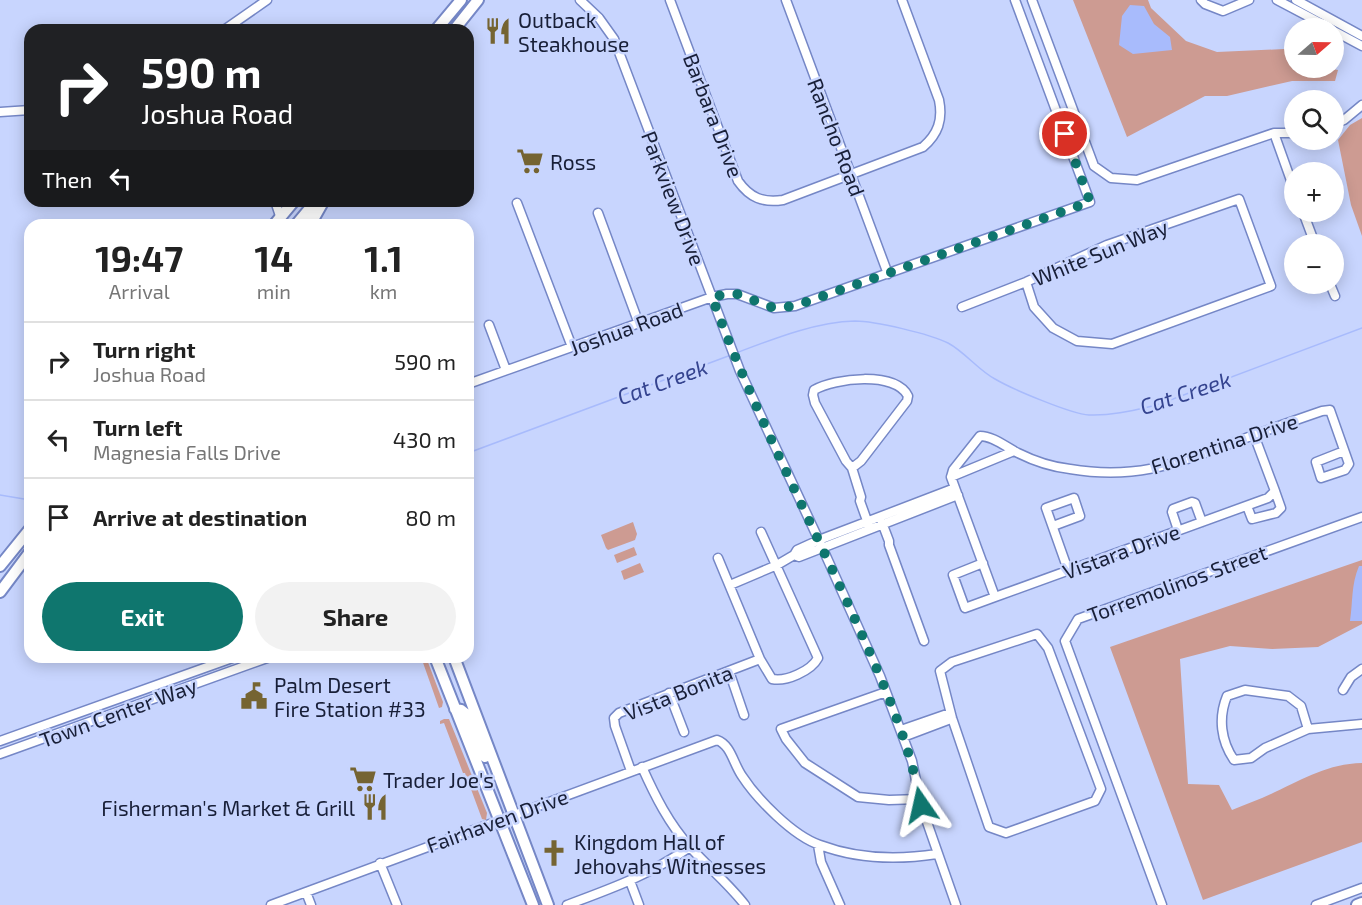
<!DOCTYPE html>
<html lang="en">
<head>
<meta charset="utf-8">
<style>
  :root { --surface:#fff; --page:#f2f2f2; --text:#222; --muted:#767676; --line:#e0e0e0; --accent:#0f766e }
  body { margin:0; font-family:"Exo 2",sans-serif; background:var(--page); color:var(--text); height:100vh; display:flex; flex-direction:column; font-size:22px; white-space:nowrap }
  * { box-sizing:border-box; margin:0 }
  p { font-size:20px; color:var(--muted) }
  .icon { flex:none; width:33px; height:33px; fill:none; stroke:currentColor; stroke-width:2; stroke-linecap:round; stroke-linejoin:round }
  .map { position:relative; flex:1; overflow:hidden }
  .sheet { position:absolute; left:24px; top:219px; width:450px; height:444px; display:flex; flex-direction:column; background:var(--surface); border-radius:18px; box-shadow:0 3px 15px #0003 }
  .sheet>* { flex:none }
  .top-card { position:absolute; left:24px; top:24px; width:450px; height:183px; border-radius:18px; box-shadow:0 3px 15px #0003; background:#202124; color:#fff; overflow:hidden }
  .needle { width:39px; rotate:70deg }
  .controls { position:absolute; left:1284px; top:18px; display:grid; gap:12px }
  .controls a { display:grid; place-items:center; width:60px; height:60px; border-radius:50%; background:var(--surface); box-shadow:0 3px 15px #0003; font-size:30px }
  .pin { position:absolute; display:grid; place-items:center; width:51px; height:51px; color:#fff; margin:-26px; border:3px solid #fff; border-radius:50%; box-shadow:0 2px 6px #0007 }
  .me { position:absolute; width:66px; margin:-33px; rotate:349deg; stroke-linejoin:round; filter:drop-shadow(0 0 4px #0008) }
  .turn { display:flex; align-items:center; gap:21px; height:126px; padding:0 18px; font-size:27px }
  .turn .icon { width:78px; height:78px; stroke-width:2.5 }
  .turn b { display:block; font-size:42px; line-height:51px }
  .then { display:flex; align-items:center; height:57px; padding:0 18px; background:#0003; gap:12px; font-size:22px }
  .eta { display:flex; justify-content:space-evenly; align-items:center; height:102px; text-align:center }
  .eta b { font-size:36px; font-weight:700; line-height:42px }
  .action { display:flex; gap:12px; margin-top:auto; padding:12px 18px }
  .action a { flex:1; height:69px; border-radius:36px; background:var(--accent); color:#fff; font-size:24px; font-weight:700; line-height:69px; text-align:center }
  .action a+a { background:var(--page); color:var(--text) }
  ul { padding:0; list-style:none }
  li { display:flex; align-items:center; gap:18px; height:78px; padding:0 18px; border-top:2px solid var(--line) }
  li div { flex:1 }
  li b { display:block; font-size:22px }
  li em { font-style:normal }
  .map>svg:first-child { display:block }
</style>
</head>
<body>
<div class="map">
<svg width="1362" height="905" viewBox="0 0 1362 905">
  <rect width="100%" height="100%" fill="#c8d5fe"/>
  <path fill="#cd9b92" d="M1073 0H1148L1151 8 1186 41 1217 52 1284 49 1294 57V68H1327L1338 70 1335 81H1292L1227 96H1205L1127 137Z
    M1362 118V236L1351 205 1338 140 1350 125Z
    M633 522 637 534 635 540 608 550 606 548 601 535Z
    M634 547 637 555 617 563 614 555Z
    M1362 560V624L1318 647 1272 649 1230 646 1180 659 1188 784 1219 785 1232 810C1246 804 1261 799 1275 792 1305 778 1328 764 1362 763V842L1203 900 1110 647Z
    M640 563 644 572 624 580 621 571Z
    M421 657H426L443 702 442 707 439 708Z
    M444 719H449L487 813 486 820 482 819 465 773H463L444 723 440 724V721Z"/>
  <path fill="#a8bbfc" d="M1130 5 1144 6 1154 24 1170 37 1172 50 1133 54 1119 45 1122 16Z
    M1359 566H1362V621H1350C1353 601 1351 585 1359 566Z"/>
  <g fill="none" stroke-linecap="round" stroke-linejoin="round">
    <path stroke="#a8bbfc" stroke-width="1.5" d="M736 353C773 339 815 322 855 321 875 321 930 334 948 343 965 352 978 370 995 379 1012 389 1071 414 1089 415 1112 416 1135 410 1157 405L1362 328
      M468 453 731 355
      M0 495 30 500"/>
    <defs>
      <path id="minor" d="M580 0 599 18 614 39 740 371 822 547 880 676 912 761 921 805 956 905
        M670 0 738 181C750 198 763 203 783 200L923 147C938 134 943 120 939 100L902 0
        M786 0 888 274
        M1032 0 1094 166 1111 178 1137 180 1274 133H1294
        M1201 0 1205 4 1223 11 1249 0
        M1277 0 1330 28
        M1296 0 1362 36
        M224 30 267 0
        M1334 31 1362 46
        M0 112 30 110
        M1334 124 1344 120 1362 105
        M1274 133 1294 189
        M275 201 280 216
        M517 203 572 347
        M1303 212 1315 244
        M598 213 639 324
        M1330 284 1335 296
        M962 307 1026 282 1107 245 1239 199 1271 286 1112 344 1077 341 1053 328 1034 307 1026 282
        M489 325 506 370
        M468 384 712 297 727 294H737L774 308 795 306 1090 202 1015 0
        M1254 435 1275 491 1268 498 995 597 951 477 953 470 980 436C993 436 1006 447 1018 453 1034 461 1052 467 1070 469 1136 480 1175 464 1235 442 1264 431 1293 421 1322 411L1330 410 1349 464 1345 470 1321 478 1316 462 1344 451
        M852 468 846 461 815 403 813 395 814 390C835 378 895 371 908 396L907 401 861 461 852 468 861 497 860 501 870 529
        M951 477 1014 451
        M1247 506 1252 519 1276 513 1281 508 1275 491
        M881 520 889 541V545L924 641
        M1053 526 1080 516 1074 498 1046 508 1068 570
        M1178 530 1172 512 1173 509 1192 502 1195 503 1202 522
        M794 555 799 557 958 495
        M718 558 760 659 772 679C786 682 811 671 818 658L761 532
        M983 563 953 575 965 608 995 597
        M730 585 777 565 794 555 797 550 819 540 955 488
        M1037 634 1048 648 1101 789 1095 801 1006 833 989 827 952 718 940 671 952 662Z
        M729 671 744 715
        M1245 690 1288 696 1301 706 1308 729 1265 748 1251 758 1234 760C1221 741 1218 718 1227 696Z
        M1343 690 1351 677 1362 669
        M886 692 781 729 786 739 805 763 858 797 889 800 920 799
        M669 693 684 732
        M1308 729 1362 724
        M901 730 950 713
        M903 737 948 720
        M0 741 235 657
        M0 754 270 657
        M642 767C655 796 669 824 690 847 708 867 729 884 745 905
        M631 771 615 726 614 718 619 713 760 659
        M818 845 821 862 840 905
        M380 863 397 905
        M630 881 639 905
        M306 892 311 905
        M271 905 717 740C731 745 733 763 742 776 757 799 793 836 820 845 857 859 898 860 937 854
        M567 905C613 888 649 875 690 847
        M1162 905 1065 641 1078 619 1362 517
        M1316 905 1362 888"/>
      <path id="major" d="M436 30 461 0
        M454 30 478 0
        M274 225 294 201
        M296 225 316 201
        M310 225 323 202
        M0 566 30 529
        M0 592 30 552
        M435 657 533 905
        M454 657 548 905
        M455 709 461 710 466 714 485 757
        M1357 905 1362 903"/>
    </defs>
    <use href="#minor" stroke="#7587c6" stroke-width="11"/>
    <use href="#major" stroke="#7587c6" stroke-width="14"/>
    <use href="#minor" stroke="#fff" stroke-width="8"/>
    <use href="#major" stroke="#fff" stroke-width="10"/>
  </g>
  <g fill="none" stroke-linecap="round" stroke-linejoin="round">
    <path stroke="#0f766e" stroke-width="10" stroke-dasharray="0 18" d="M921 805C909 739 881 678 854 617 806 511 752 407 712 297L727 294H737L774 308 795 306 1090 202 1065 134"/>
  </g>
  <defs>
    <symbol id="restaurant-bare" viewBox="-9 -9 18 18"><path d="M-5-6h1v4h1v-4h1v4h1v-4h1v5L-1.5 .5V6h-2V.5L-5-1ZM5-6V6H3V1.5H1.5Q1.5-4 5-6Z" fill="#756432" stroke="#c8d5fe" stroke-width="2.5" paint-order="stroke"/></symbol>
    <symbol id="supermarket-bare" viewBox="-9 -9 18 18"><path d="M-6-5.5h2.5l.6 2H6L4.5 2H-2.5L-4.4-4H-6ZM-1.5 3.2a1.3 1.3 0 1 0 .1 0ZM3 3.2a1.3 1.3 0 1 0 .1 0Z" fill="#756432" stroke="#c8d5fe" stroke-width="2.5" paint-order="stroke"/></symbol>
    <symbol id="civic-bare" viewBox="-9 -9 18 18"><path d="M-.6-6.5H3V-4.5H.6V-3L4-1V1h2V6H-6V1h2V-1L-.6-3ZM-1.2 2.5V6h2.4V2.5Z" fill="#756432" stroke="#c8d5fe" stroke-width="2.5" paint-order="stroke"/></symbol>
    <symbol id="church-bare" viewBox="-9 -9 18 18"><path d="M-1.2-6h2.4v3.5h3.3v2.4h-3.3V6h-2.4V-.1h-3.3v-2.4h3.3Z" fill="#756432" stroke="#c8d5fe" stroke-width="2.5" paint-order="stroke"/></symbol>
  </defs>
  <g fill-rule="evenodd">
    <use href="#restaurant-bare" x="479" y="12" width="38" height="38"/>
    <use href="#supermarket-bare" x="511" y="142" width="38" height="38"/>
    <use href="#civic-bare" x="235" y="677" width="38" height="38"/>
    <use href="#supermarket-bare" x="344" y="760" width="38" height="38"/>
    <use href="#restaurant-bare" x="356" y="788" width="38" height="38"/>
    <use href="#church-bare" x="535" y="834" width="38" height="38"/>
  </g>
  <g text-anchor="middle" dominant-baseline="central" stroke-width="5" stroke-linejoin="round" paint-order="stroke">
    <g font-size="21" fill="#181f38" stroke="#c8d5fe" text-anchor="start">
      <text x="518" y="19">Outback<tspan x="518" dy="24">Steakhouse</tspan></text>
      <text x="550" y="161">Ross</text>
      <text x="274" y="684">Palm Desert<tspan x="274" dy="24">Fire Station #33</tspan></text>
      <text x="383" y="779">Trader Joe's</text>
      <text x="355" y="807" text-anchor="end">Fisherman's Market &amp; Grill</text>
      <text x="574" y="841">Kingdom Hall of<tspan x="574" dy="24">Jehovahs Witnesses</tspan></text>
    </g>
    <g font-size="21" fill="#181f38" stroke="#c8d5fe">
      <text transform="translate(714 115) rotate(69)">Barbara Drive</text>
      <text transform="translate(837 137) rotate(69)">Rancho Road</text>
      <text transform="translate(674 198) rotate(69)">Parkview Drive</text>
      <text transform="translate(1100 252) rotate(-22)">White Sun Way</text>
      <text transform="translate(626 328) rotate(-20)">Joshua Road</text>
      <text transform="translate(1224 443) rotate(-18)">Florentina Drive</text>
      <text transform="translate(1121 551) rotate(-20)">Vistara Drive</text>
      <text transform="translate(1177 583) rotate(-20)">Torremolinos Street</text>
      <text transform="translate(678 692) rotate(-22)">Vista Bonita</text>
      <text transform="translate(118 712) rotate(-20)">Town Center Way</text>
      <text transform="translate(497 820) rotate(-20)">Fairhaven Drive</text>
    </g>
    <g font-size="22" font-style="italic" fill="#354490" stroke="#c8d5fe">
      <text transform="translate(662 381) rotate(-20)">Cat Creek</text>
      <text transform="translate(1185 392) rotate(-18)">Cat Creek</text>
    </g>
  </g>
</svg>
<div class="controls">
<a><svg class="needle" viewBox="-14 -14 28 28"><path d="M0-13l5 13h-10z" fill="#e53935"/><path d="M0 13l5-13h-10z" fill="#767676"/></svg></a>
<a><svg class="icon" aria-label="search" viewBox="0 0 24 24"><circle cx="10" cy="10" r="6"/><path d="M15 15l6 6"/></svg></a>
<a>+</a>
<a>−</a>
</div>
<div class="pin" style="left:1065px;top:134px;background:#d93025"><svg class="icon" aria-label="arrive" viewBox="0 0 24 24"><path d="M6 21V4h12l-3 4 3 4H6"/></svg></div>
<svg class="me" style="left:921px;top:805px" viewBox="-20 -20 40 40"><path d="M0-17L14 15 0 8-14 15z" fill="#0f766e" stroke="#fff" stroke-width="4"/></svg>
<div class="top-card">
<div class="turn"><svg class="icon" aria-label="right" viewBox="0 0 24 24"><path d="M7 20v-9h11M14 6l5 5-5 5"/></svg><div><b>590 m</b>Joshua Road</div></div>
<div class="then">Then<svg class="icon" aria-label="left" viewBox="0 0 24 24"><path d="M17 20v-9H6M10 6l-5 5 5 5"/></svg></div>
</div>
<section class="sheet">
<div class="eta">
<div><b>19:47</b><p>Arrival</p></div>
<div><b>14</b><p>min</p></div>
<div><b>1.1</b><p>km</p></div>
</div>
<ul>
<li><svg class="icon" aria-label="right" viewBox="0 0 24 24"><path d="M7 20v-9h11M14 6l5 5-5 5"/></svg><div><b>Turn right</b><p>Joshua Road</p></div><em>590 m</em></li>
<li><svg class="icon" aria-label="left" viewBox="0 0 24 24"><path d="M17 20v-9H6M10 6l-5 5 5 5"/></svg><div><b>Turn left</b><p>Magnesia Falls Drive</p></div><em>430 m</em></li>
<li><svg class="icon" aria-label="arrive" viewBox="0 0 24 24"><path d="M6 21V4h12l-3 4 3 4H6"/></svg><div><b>Arrive at destination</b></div><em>80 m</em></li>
</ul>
<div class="action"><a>Exit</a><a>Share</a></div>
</section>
</div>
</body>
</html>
